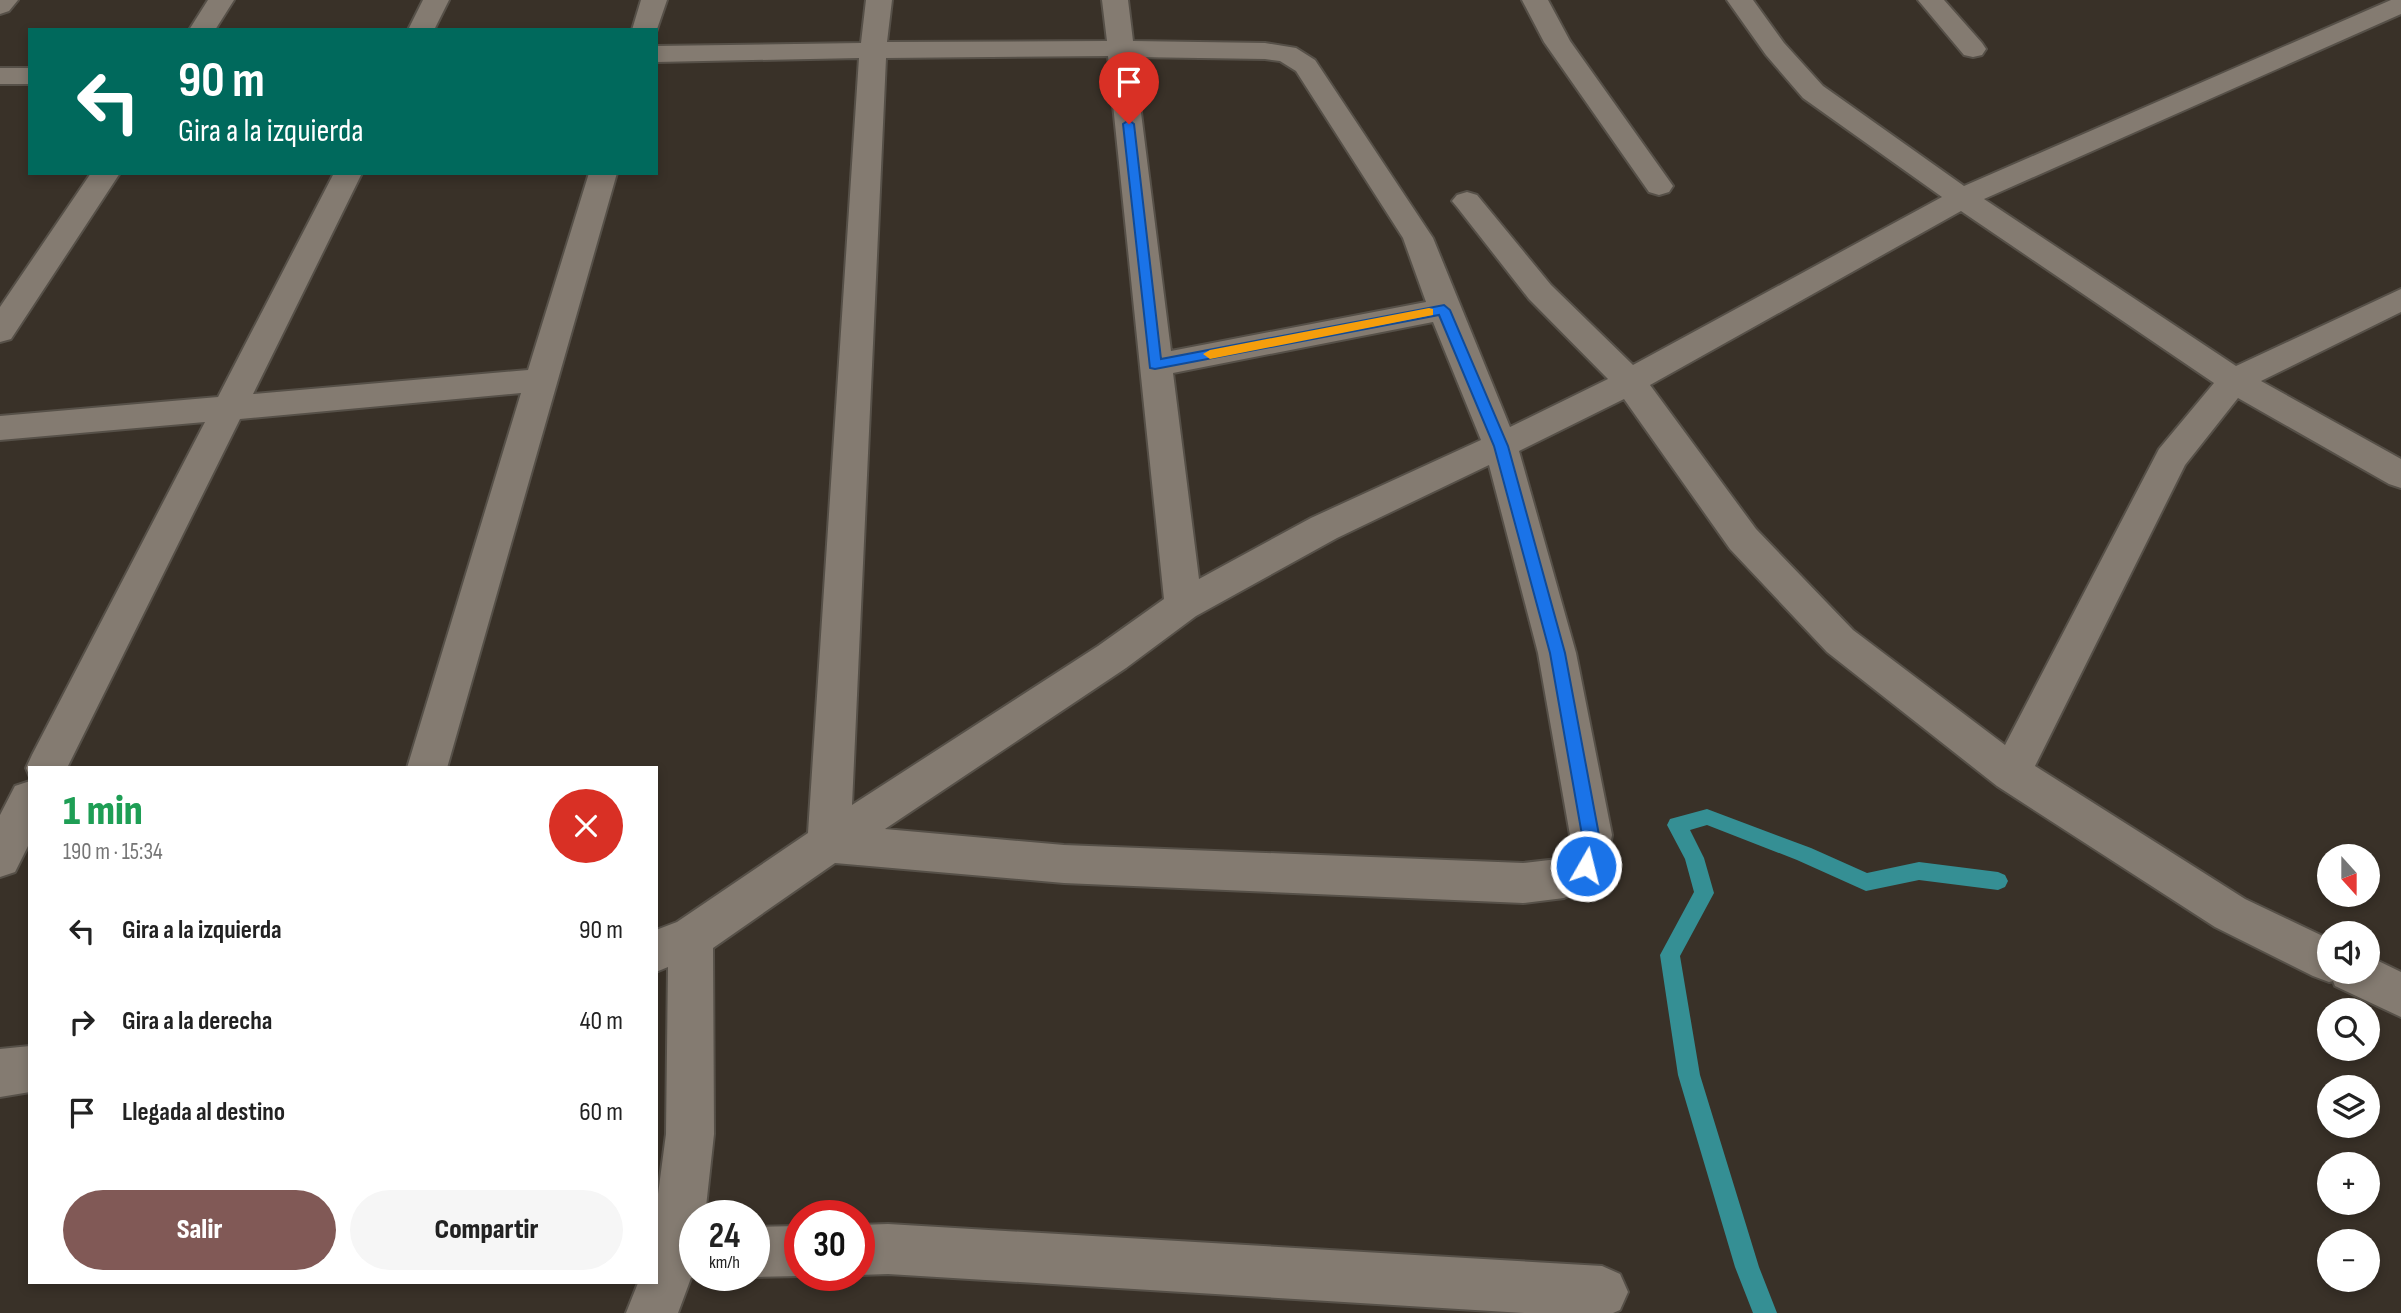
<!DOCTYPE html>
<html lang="es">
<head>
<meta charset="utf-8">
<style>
  :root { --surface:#fff; --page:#f6f6f6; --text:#222; --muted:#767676; --accent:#815956 }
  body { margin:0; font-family:"Sofia Sans Condensed",sans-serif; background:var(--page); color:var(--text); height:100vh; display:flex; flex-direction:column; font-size:26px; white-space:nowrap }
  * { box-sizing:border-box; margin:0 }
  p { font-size:23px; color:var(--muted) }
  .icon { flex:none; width:38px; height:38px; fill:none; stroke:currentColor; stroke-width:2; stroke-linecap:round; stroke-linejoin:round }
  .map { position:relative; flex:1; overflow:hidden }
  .panel { position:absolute; left:28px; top:766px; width:630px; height:518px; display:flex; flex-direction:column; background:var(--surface); border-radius:0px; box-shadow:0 4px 10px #0003 }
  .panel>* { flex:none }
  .banner { position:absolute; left:28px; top:28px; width:630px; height:147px; border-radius:0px; box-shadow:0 4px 10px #0003; background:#00695c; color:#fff; overflow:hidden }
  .needle { width:46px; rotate:159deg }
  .buttons { position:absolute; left:2317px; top:844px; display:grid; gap:14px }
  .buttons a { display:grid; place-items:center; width:63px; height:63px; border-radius:50%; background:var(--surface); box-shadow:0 4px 10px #0003; font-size:35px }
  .speed { position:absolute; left:679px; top:1200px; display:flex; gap:14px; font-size:35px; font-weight:700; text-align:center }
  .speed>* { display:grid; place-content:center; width:91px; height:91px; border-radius:50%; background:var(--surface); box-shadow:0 4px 10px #0003; line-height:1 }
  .speed small { font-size:18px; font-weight:400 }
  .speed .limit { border:10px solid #d22; background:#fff; color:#111 }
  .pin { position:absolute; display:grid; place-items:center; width:60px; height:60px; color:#fff; margin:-72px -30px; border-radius:50% 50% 50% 0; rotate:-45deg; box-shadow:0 0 7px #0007 }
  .pin .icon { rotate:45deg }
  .me { position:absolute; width:77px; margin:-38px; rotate:8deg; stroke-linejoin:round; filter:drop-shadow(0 0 5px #0008) }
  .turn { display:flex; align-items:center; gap:24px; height:147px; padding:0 35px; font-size:32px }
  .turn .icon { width:91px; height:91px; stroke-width:2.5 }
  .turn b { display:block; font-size:49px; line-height:60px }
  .round { display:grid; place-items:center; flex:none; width:74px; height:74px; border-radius:37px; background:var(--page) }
  .overview { display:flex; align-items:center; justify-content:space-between; height:119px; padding:0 35px }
  h1 { font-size:42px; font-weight:800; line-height:52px; color:#1e9e55 }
  .primary-button { display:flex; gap:14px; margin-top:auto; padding:14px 35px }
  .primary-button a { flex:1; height:80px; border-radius:42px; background:var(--accent); color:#fff; font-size:28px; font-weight:800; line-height:80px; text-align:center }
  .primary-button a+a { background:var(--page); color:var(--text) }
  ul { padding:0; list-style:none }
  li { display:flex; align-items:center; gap:21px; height:91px; padding:0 35px }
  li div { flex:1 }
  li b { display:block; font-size:26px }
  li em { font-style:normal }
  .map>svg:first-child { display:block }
</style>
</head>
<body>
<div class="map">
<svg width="2401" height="1313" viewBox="0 0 2401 1313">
  <rect width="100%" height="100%" fill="#393128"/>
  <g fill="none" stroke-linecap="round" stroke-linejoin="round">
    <path fill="#358f94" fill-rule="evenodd" d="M1707 809 1811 848 1867 873 1919 862 1998 872 2005 875 2008 881 2005 887 1998 890 1919 880 1866 891 1797 860 1707 825 1690 830 1704 858 1714 893 1680 956 1700 1075 1759 1267 1777 1313H1753L1735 1267 1678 1075 1660 955 1694 892 1685 859 1667 825 1670 819Z"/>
    <defs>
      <path id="street" d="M0 0H18L9 11 0 14Z
        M208 0H234L215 30H189Z
        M423 0H449L434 30H408Z
        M641 0H667L656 32V30H632Z
        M866 0H892L887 42 1107 41 1102 0H1128L1133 41 1265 43 1296 48 1315 60 1433 238 1510 427 1608 379 1529 299 1457 207 1452 201 1457 195 1467 192 1477 195 1551 285 1633 365 1942 197 1803 98 1766 55 1727 0H1753L1784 43 1823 86 1964 186 2391 0H2401V14L1984 199 2236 366 2401 289V312L2261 381 2401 459V488L2389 484 2238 398 2185 465 2035 766 2245 899 2329 939V971H2368V956L2401 972V1017L2335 986 2333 981 2329 982 2313 976 2215 927 1997 786 1827 652 1730 549 1624 399 1519 451 1576 653 1612 835 1606 866 1600 880 1564 898 1523 903 1064 883 835 863 713 948 714 1134 705 1216H695V1276H701L691 1278 678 1313H626L638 1283H656V1209L666 1134 668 967 656 972V930L677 922 808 833 859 58 656 62V46L861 43ZM1108 56 1164 599 1098 646 852 805 886 58ZM1134 57 1265 59 1280 61 1296 71 1403 238 1426 302 1171 351ZM1961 211 2214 383 2159 449 2005 745 1853 630 1756 529 1650 385ZM1433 322 1481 440 1311 518 1199 579 1173 373ZM1489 465 1538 653 1570 835 1566 854 1558 859 1523 863 1064 845 885 829 1126 668 1196 616 1337 538Z
        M1522 0H1548L1570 41 1673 186 1669 192 1659 195 1649 192 1544 42Z
        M1918 0H1944L1982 43 1986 49 1982 55 1973 57 1964 55Z
        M0 68H30V84H0Z
        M91 173H120L11 339 0 342V307Z
        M334 173H362L253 394 528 370 589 173H617L447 768H407L521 393 240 419 67 768H30V777L26 768 32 755 205 422 0 440V416L218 397Z
        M30 781V842L15 872 0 877V815L15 786Z
        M30 1046V1092L0 1097V1049Z
        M888 1224 1602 1266 1620 1274 1628 1292 1620 1310 1613 1313H1524L888 1274 859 1275V1225Z
        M800 1226 801 1276 754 1277 750 1276H754V1227Z"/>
    </defs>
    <use href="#street" stroke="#565048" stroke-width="4"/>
    <use href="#street" fill="#847b71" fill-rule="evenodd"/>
  </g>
  <path fill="#1a73e8" stroke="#114b97" stroke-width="2" d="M1129 120 1134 124 1161 359 1444 305 1450 310 1508 446 1565 653 1599 835 1592 871 1586 874 1579 871 1577 866 1582 835 1550 653 1494 446 1439 315 1155 369 1150 368 1123 124Z"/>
  <path fill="#f59e0b" d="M1429 308 1433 309V315L1210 359 1203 354 1210 350Z"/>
</svg>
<div class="buttons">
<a><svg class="needle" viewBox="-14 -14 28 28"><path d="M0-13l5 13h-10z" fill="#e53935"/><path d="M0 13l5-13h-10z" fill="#767676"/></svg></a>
<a><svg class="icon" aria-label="sound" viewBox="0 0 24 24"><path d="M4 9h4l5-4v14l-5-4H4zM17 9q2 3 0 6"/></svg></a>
<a><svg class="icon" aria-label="search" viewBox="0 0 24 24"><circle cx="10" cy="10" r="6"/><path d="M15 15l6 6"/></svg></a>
<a><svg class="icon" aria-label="layers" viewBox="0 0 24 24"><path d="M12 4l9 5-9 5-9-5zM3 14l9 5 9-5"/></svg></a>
<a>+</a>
<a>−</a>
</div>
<div class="speed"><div>24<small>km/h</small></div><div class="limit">30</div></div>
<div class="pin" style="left:1129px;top:124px;background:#d93025"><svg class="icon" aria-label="arrive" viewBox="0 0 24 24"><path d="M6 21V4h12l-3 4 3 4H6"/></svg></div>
<svg class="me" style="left:1586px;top:866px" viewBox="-20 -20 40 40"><circle r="17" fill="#1a73e8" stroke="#fff" stroke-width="3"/><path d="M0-11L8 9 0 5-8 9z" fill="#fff"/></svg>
<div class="banner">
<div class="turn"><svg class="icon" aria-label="left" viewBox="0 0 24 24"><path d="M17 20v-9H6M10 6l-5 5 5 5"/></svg><div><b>90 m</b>Gira a la izquierda</div></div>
</div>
<section class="panel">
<div class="overview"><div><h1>1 min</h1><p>190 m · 15:34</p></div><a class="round" style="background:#d93025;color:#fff"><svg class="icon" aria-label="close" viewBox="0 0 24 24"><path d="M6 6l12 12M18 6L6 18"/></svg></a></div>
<ul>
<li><svg class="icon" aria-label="left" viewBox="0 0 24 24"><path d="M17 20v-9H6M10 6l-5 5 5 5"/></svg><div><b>Gira a la izquierda</b></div><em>90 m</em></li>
<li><svg class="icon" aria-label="right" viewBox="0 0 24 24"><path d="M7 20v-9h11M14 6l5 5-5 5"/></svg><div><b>Gira a la derecha</b></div><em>40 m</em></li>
<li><svg class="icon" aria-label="arrive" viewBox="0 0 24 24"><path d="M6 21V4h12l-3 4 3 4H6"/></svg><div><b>Llegada al destino</b></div><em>60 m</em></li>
</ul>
<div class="primary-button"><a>Salir</a><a>Compartir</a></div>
</section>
</div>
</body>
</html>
